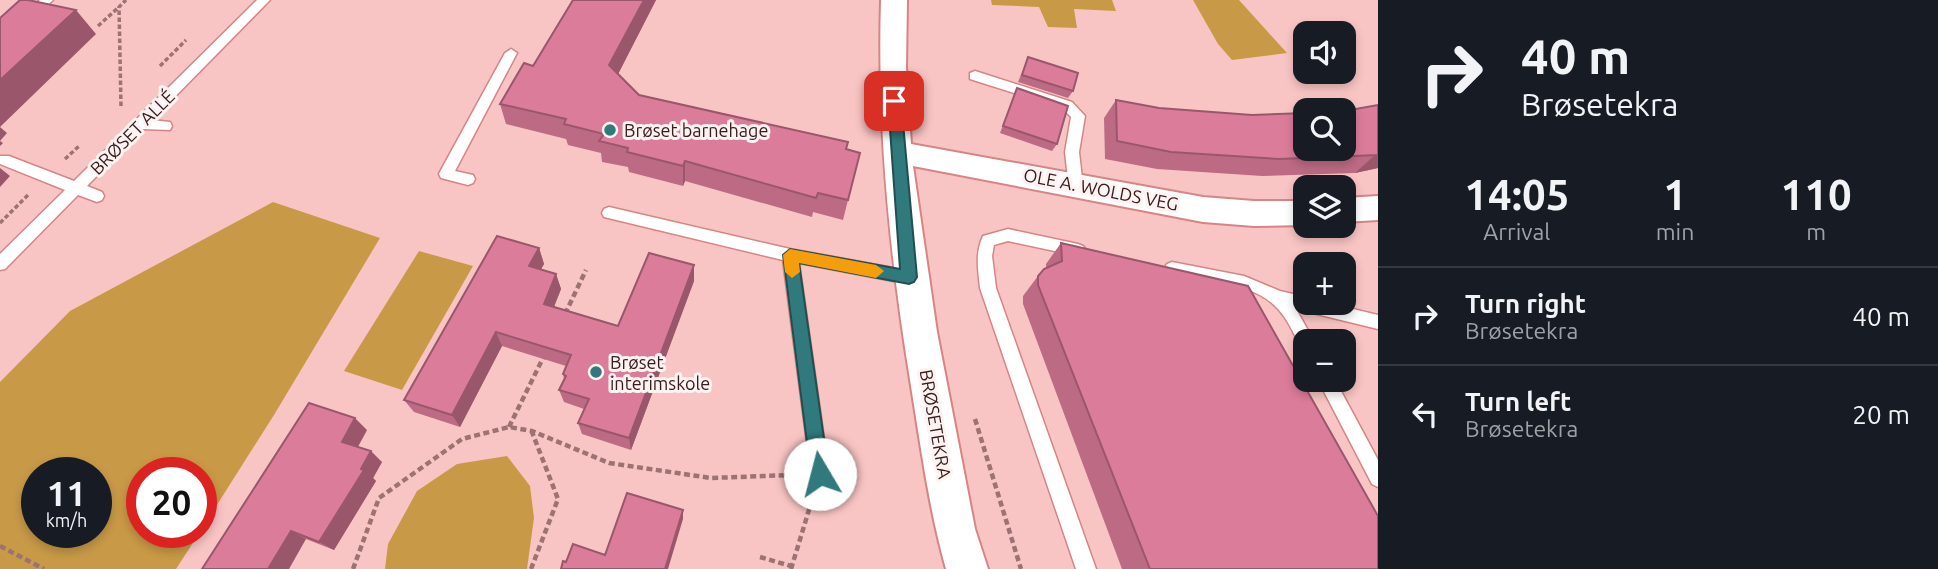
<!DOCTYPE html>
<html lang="en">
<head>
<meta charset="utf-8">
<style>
  :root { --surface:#171b24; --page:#20242c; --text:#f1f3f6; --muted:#9ea1a6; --line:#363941 }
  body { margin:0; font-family:Ubuntu,sans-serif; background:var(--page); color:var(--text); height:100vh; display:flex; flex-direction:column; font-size:26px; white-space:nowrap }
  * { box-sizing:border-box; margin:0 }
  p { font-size:23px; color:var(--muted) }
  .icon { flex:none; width:38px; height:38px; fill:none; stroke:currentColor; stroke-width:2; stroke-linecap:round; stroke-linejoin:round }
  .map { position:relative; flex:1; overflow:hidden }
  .drawer { display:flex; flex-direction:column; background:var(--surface); width:560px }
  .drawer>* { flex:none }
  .guide { background:#171b24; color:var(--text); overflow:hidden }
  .buttons { position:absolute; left:1293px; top:21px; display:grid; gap:14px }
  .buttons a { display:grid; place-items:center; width:63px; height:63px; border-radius:14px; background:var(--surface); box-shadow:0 4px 10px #0003; font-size:35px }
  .speed { position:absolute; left:21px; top:457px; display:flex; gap:14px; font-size:35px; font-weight:700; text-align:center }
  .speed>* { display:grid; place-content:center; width:91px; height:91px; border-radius:50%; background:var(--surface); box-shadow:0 4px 10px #0003; line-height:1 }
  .speed small { font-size:18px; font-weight:400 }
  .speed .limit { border:10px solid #d22; background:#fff; color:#111 }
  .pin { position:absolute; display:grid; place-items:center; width:60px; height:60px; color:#fff; margin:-30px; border-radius:14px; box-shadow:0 4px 10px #0006 }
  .me { position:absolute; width:77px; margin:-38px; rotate:352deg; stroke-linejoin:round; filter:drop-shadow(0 0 5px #0008) }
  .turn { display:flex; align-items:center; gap:24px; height:147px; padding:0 28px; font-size:32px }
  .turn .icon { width:91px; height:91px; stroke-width:2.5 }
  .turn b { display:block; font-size:49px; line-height:60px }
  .eta { display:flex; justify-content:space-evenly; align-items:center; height:119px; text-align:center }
  .eta b { font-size:42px; font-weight:700; line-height:49px }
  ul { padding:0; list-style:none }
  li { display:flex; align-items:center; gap:21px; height:98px; padding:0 28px; border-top:2px solid var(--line) }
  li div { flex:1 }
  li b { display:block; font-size:26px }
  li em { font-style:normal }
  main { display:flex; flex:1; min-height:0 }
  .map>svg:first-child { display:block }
</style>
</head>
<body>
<main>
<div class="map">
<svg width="1378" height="569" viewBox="0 0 1378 569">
  <rect width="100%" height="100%" fill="#f9c5c4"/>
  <path fill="#c89a47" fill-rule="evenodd" d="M991 0H1112L1116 11 1074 9 1077 28 1048 27 1039 7 992 5Z
    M1193 0H1239L1287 53 1232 60 1218 44Z
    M273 202 380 238 274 415 201 530V472H142V532H200L176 569H0V382L70 311ZM96 472V532H37V472Z
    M419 251 473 266 402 390 344 371Z
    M507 456 530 486 534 518 527 569H385L388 544 417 491 457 464Z"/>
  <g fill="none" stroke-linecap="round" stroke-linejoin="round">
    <defs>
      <path id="service" d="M40 0H53L4 45 0 46V35Z
        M257 0H270L152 120 170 122 172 126 170 130 143 129 87 186 102 192 104 196 102 200 97 202 78 195 5 269 0 270V254L65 190 0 164V156H9L74 181Z
        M511 49 517 53 455 171 473 175 475 179 473 183 468 185 441 178 439 174 441 170 505 53Z
        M975 71 1072 102 1085 116 1079 152 1083 187 1081 191H1071L1069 187 1065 152 1071 117 1062 108 970 79V73Z
        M609 207 790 249 915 272 917 277 915 282 909 284 799 263 829 474 826 480 820 483 814 480 811 474 783 260 604 217 602 213 604 209Z
        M1008 229 1078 244 1083 246 1086 250 1083 254 1078 256 1008 241 994 245 992 256 996 288 1096 569H1076L980 288C978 269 975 253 983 236Z
        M1172 262 1244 276 1280 291 1306 297V303H1328L1378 315V329L1296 309 1314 341H1306V348L1300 346C1293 332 1286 315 1273 304 1245 279 1200 285 1167 274L1164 269 1167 264Z
        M1318 380H1335L1378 460V487L1372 484Z"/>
      <path id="minor" d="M881 0H907L906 67 911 144 1203 197 1254 201H1306V225L1254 226 1203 222 913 166 937 332 975 529 988 569H946C929 509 921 448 911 386 890 258 877 131 881 0Z
        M1378 196V220L1344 222V198Z"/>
    </defs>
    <use href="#service" stroke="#d58584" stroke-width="3"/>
    <use href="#minor" stroke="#d58584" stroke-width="4"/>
    <path stroke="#9d7272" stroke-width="3.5" stroke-dasharray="4.5 2.5" stroke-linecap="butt" d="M98 26 119 7
      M160 66 186 40
      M121 106 119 7 126 0
      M65 159 79 146
      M0 223 28 195"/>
    <path stroke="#9d7272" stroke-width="4.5" stroke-dasharray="6 3.5" stroke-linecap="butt" d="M565 314 586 270
      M975 419 1021 569
      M509 427 544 356
      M0 546 44 569
      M760 557 791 566
      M353 569 379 498 462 439 509 427 532 431 609 463 711 478 792 475
      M531 569 558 499 532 432
      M791 569 812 500"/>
    <use href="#service" fill="#fff" fill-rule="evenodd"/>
    <use href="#minor" fill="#fff" fill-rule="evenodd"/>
  </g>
  <path fill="#bd6b85" d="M573 0H656L618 74 639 95 846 149 848 200 843 220 813 212 812 217 685 181 683 186 629 172 628 167 602 162 601 153 568 145 566 139 506 124 500 104 533 66Z
    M1028 57 1073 91 1068 98 1018 82Z
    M1017 88 1057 144 1052 151 1000 133Z
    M1116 100 1306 149 1378 105V168L1355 173 1262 176 1157 169 1105 159 1104 118Z
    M1061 243 1378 569H1122L1023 304V296L1038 276 1046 268V264Z
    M539 248 544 264 541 269 556 274 561 289 554 307 618 326 694 265V281L631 450 582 434 578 423 584 409 564 402 559 390 564 379 563 374 566 366 502 346 460 427 414 412 404 400Z
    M367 430 358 447 382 462 373 478 376 481 334 550 306 539 202 569Z"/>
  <path fill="#9a576c" d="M644 0H656L612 86 609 65Z
    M76 10 96 34 0 127 7 133 0 141 3 143 0 146V80Z
    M1375 155H1378V168L1355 173Z
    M685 161V181L683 186V166Z
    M0 168 10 176 0 187Z
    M539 248 544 264 534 281 529 266Z
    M694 265V281L631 450 629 438Z
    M556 274 561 289 549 319 544 304Z
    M496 332 502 346 460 427 452 415Z
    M355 418 367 430 354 453 342 442Z
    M371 451 382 462 373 478 376 481 334 550 319 542Z
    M683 510V519L668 569H665Z
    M291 531 306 539 289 569H268Z"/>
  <path fill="#dc7c9b" stroke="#9a576c" stroke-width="2" d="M20 0H28L76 10 0 80V18Z
    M573 0H644L609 65 639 95 848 142 846 149 860 153 848 200 818 193 816 198 685 161 683 166 627 152 628 148 599 141 604 134 564 124 566 119 500 104 524 63 533 66Z
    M1028 57 1078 73 1073 91 1022 75Z
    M1017 88 1068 106 1057 144 1003 126Z
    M1116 100 1159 108 1252 115 1306 113V149H1344V111L1378 105V155L1279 159 1171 152 1117 141Z
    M497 236 539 248 529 266 556 274 544 304 618 326 649 253 694 265 629 438 578 423 589 399 559 390 566 376 563 374 571 355 496 332 452 415 404 400Z
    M1061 243 1248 286 1378 516V569H1150L1038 285V276L1044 269 1062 261Z
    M309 403 355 418 342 442 371 451 361 469 364 470 319 542 291 531 268 569H202Z
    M627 493 683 510 665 569H561L563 561 566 562 573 544 605 555Z"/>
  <path fill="#307a7d" stroke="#1f4f51" stroke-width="2" d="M894 96 901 101 917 277 914 282 909 284 799 263 829 474 826 480 820 483 813 480 811 474 783 255 790 249 900 269 888 101Z"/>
  <path fill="#f59e0b" d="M790 249 876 265 884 271 876 278 799 263 800 272 792 278 785 272 783 255Z"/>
  <g fill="#307a7d" stroke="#fcf3f2" stroke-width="2.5">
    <circle cx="610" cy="130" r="7"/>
    <circle cx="596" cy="372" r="7"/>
  </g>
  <g text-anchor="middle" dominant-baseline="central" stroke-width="6" stroke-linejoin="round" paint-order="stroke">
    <g font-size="18" fill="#3b1b1c" stroke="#fcf3f2" text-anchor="start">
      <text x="624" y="130">Brøset barnehage</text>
      <text x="610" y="362">Brøset<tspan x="610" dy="21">interimskole</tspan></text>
    </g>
    <g font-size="18" fill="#3b1b1c" stroke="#fcf3f2">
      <text transform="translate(132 132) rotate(-45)">BRØSET ALLÉ</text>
      <text transform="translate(1101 189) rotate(11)">OLE A. WOLDS VEG</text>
      <text transform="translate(936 424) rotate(80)">BRØSETEKRA</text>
    </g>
  </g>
</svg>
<div class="buttons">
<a><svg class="icon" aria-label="sound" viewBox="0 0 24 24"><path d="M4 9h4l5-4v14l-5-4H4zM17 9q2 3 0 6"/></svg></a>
<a><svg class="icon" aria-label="search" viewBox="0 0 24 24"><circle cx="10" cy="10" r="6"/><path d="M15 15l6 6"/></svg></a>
<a><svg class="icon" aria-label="layers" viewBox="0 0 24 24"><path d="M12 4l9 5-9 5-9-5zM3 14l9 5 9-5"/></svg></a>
<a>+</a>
<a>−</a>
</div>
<div class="speed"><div>11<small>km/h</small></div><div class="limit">20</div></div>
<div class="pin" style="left:894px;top:101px;background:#d93025"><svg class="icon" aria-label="arrive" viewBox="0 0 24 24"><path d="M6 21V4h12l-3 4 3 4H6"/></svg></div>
<svg class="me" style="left:820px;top:474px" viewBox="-20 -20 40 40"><circle r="19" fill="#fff"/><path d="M0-13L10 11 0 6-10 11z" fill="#307a7d"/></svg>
</div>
<section class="drawer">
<div class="guide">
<div class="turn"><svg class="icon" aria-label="right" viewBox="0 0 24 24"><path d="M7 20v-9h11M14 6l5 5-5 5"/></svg><div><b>40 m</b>Brøsetekra</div></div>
</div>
<div class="eta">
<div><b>14:05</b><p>Arrival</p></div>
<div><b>1</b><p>min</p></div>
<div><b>110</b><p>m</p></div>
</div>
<ul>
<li><svg class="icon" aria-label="right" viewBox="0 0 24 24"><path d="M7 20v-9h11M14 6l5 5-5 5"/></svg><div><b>Turn right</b><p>Brøsetekra</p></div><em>40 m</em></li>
<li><svg class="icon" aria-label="left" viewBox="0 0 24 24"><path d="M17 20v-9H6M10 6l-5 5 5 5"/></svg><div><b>Turn left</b><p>Brøsetekra</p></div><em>20 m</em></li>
</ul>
</section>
</main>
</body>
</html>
